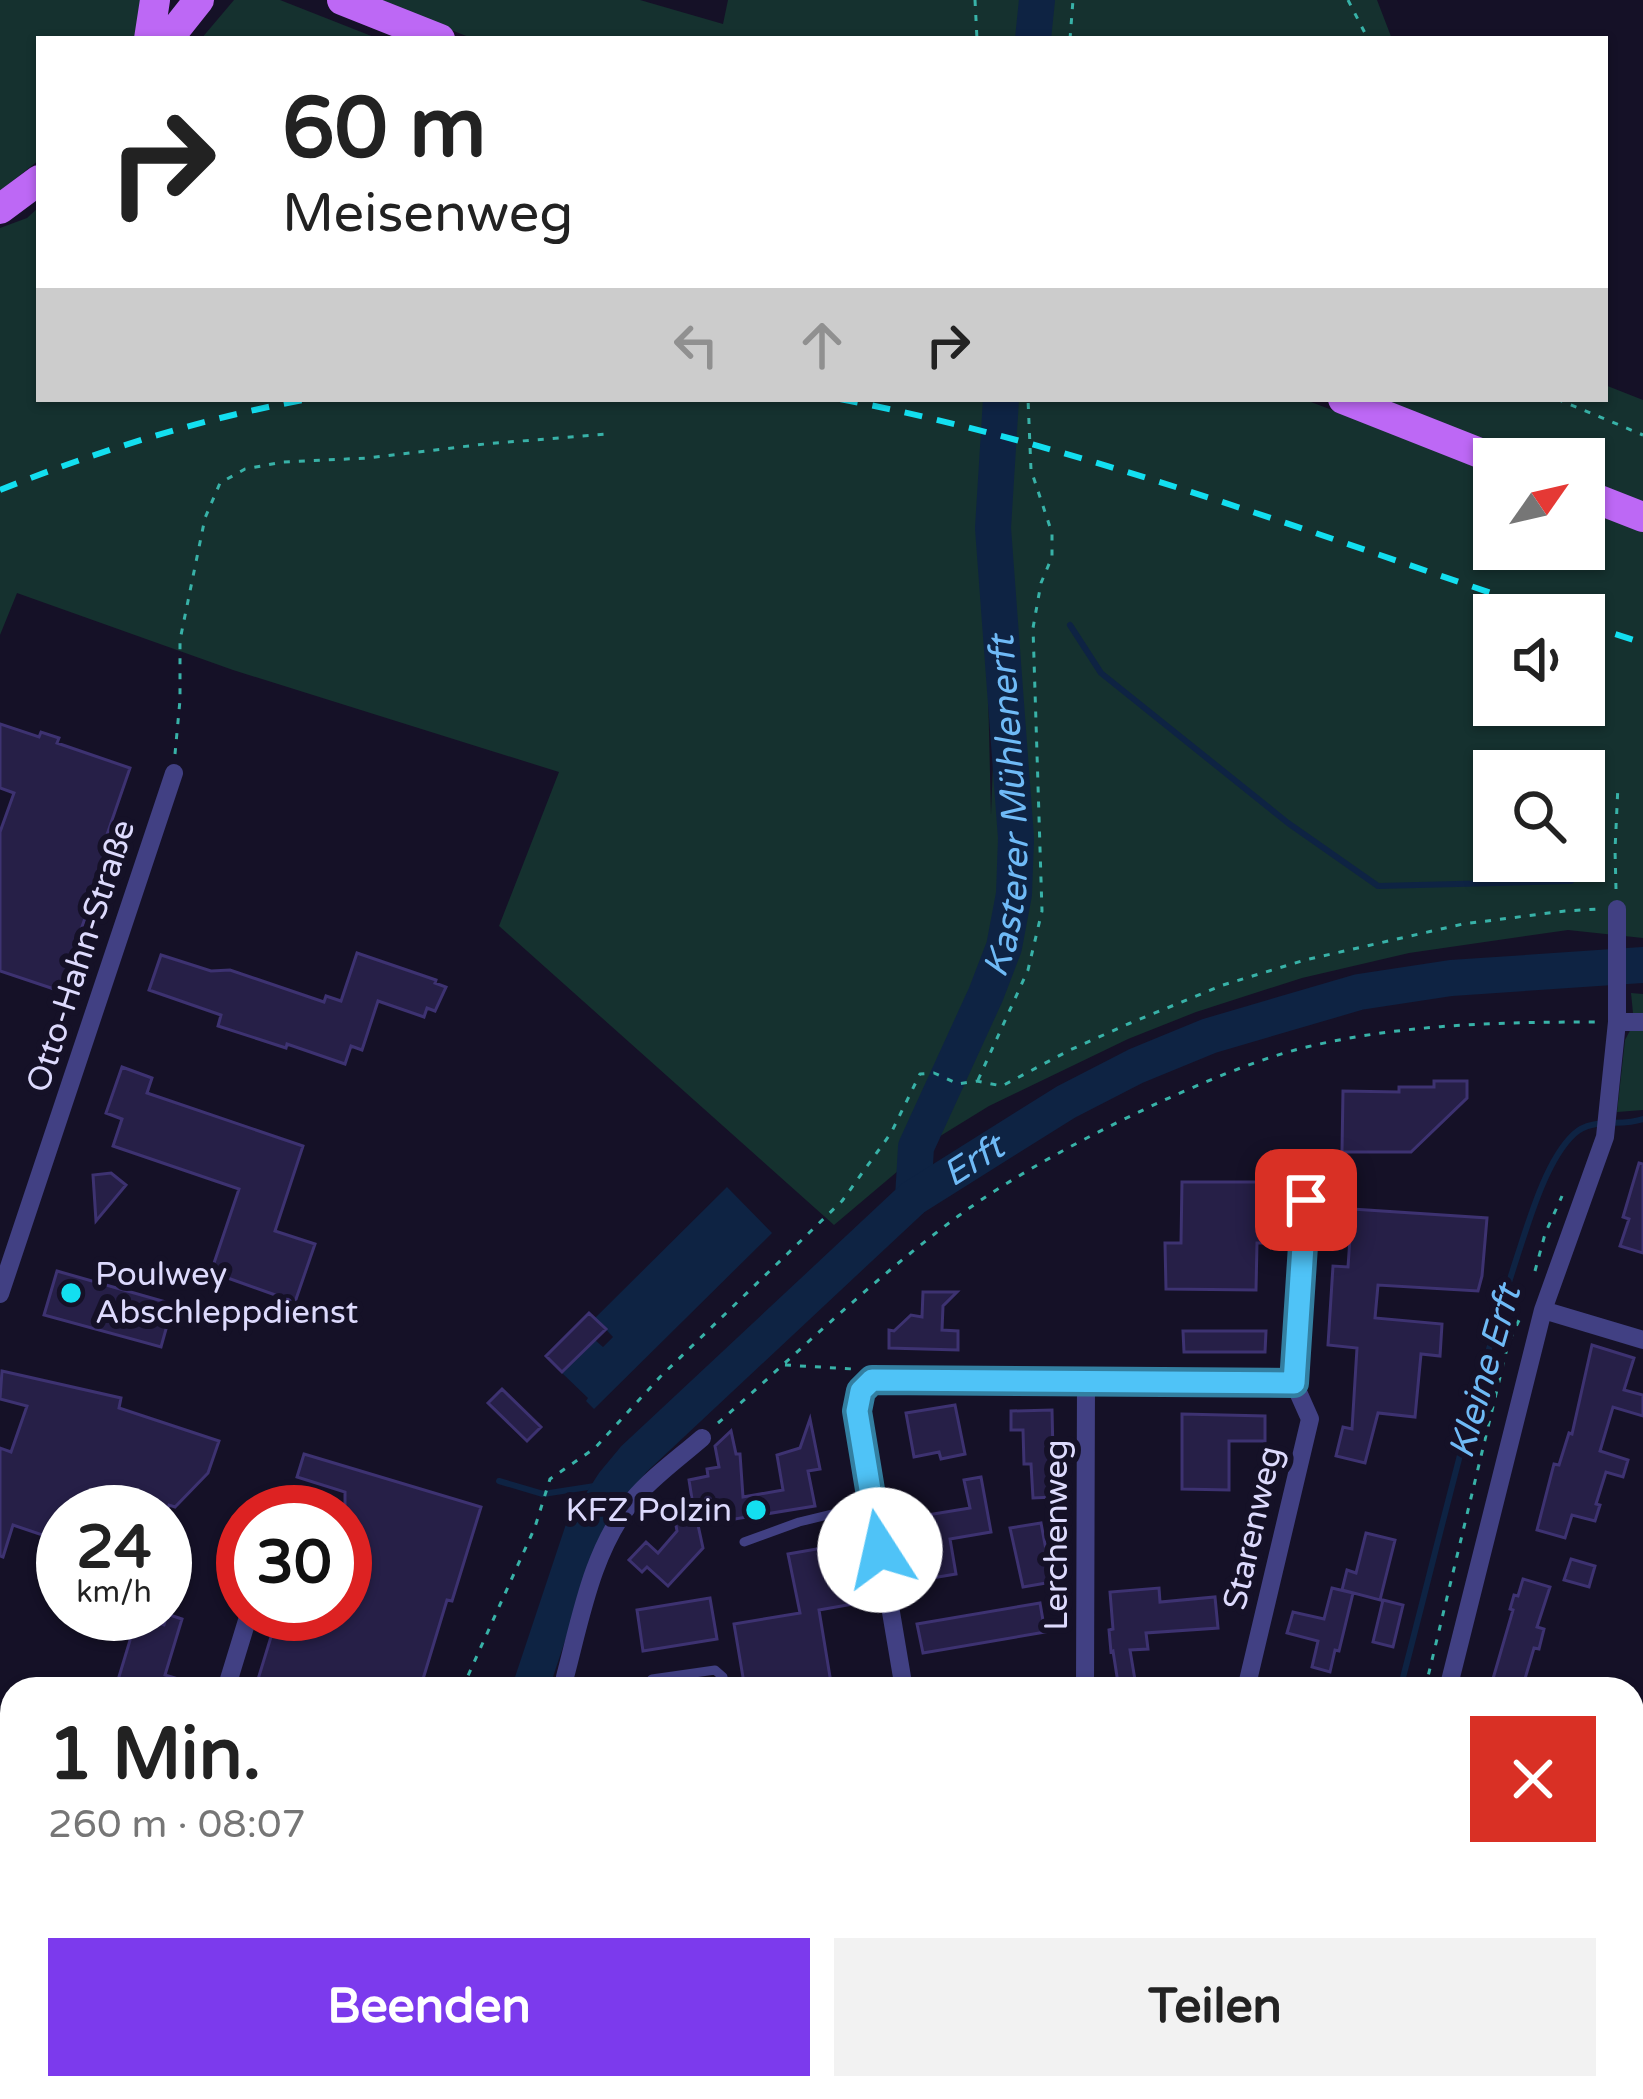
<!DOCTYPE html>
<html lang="de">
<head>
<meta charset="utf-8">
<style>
  :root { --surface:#fff; --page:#f2f2f2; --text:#222; --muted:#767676; --accent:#7c3aed }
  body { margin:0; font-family:"Varela Round",sans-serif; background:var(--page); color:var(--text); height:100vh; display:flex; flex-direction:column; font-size:45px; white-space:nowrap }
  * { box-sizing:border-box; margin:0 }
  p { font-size:39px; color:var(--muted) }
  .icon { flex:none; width:66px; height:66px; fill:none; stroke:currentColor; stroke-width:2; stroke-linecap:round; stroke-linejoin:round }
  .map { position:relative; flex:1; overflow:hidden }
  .details { position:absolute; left:0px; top:1677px; width:1644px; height:423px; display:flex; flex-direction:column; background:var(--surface); border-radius:36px 36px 0 0; box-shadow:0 3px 9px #0004 }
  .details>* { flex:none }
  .hud { position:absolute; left:36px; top:36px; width:1572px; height:366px; border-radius:0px; box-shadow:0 3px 9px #0004; background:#fff; color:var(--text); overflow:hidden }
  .needle { width:78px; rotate:56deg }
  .buttons { position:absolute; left:1473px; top:438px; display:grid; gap:24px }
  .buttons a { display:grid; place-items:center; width:132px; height:132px; border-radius:0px; background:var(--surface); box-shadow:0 3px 9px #0004; font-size:60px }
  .speed { position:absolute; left:36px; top:1485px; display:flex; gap:24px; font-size:60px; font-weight:700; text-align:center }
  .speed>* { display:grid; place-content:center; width:156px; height:156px; border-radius:50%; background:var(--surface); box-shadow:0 3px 9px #0004; line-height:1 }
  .speed small { font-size:30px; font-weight:400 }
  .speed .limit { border:18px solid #d22; background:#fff; color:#111 }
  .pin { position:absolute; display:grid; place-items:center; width:102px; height:102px; color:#fff; margin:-51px; border-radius:24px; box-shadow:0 6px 18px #0006 }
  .me { position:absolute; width:132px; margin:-66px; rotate:350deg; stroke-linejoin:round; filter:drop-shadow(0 0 9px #0008) }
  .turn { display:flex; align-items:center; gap:42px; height:252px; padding:0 48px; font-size:54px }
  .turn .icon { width:156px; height:156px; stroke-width:2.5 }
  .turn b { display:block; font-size:84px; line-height:102px }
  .lanes { display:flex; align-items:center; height:114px; padding:0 48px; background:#0003; justify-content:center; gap:60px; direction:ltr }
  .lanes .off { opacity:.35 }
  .round { display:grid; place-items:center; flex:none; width:126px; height:126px; border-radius:0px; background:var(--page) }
  .head { display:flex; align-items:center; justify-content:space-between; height:204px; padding:0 48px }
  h1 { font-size:72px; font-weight:800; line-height:90px }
  .button { display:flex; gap:24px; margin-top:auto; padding:24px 48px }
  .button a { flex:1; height:138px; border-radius:0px; background:var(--accent); color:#fff; font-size:48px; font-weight:800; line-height:138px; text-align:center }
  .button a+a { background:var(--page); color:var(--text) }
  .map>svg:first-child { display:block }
</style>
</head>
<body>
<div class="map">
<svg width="1643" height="2099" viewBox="0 0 1643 2099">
  <rect width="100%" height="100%" fill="#151127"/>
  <path fill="#15312f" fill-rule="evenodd" d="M0 0H145L138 39H39V160L0 191Z
    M234 0H280L379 39H201Z
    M374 0H640L723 24 728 0H1377L1392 39H474Z
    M39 207V399H986L984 522 991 815 1007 399H1303L1494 471V549H1584V505L1643 528V938L1568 930 1409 953 1302 978 1196 1012 1128 1039 989 1106 937 1138 834 1225 499 926 559 772 233 670 17 593 0 635V228L27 218ZM1494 615H1584V705H1494ZM1494 771H1584V861H1494Z
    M1605 385 1643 400V505L1584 481V459H1530L1383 399H1605Z
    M1631 993 1643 994V1110L1617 1112 1625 1040 1634 1023Z"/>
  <path fill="#0e2343" d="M727 1187 772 1233 594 1409 586 1401 588 1398 562 1373 595 1340 603 1347 613 1337 595 1318Z"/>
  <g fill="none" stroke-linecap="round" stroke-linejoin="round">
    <path stroke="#0e2343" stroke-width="6" d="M1070 625 1101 673 1288 823 1378 886 1571 881
      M499 1481 543 1494 614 1483
      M1400 1689C1438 1545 1471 1399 1517 1257 1529 1221 1546 1160 1574 1134 1592 1117 1621 1127 1643 1119
      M1297 2099 1300 2088"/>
    <g stroke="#0e2343" stroke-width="36">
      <path d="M1033 39 1037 0"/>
      <path id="s1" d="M913 1198 916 1147 986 994 1004 947 1014 894 1016 838 993 528 1001 399"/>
      <path id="s2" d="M530 1689 582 1533 614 1483 634 1459 913 1198 1066 1102 1136 1066 1209 1036 1359 992 1451 978 1643 965"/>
      <path d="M370 2088 372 2099"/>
      <path d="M324 2099 341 2088"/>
    </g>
  </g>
  <path fill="#261f47" stroke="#3d3271" stroke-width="3" d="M0 724 39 737 41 732 59 738 57 743 130 768 101 852 116 857 110 876 97 883 60 991 0 971V832L14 793 0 788Z
    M357 953 436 980 435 983 446 987 435 1011 427 1008 424 1017 378 1001 362 1050 351 1046 345 1064 287 1044 286 1048 218 1026 221 1015 149 990 161 955 211 971 230 970 324 1002 326 996 341 1001Z
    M122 1067 152 1078 147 1093 303 1146 275 1231 315 1244 295 1302 211 1272 239 1189 113 1146 122 1119 106 1113Z
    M1434 1081H1467V1098L1411 1152H1342L1343 1091 1399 1092V1087H1434Z
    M1639 1163 1643 1164V1253L1620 1246 1629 1219 1623 1217Z
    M111 1173 126 1185 96 1221 93 1175Z
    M1182 1182H1272V1243H1257L1256 1290 1166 1289 1165 1243H1181Z
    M1352 1209 1487 1218 1482 1276 1478 1291 1378 1285 1375 1318 1442 1324 1440 1356 1421 1354 1415 1417 1378 1413 1365 1463 1336 1456 1343 1427 1352 1429 1357 1348 1328 1345 1333 1266 1348 1267Z
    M57 1271 173 1304 161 1347 44 1315Z
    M923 1292H957L943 1306 942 1330 958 1331V1350L889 1348V1330L894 1331 911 1315 922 1317Z
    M589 1313 606 1329 562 1372 546 1356Z
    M1183 1331H1266L1265 1352H1184Z
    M1592 1345 1634 1358 1624 1390 1643 1395V1416L1613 1407 1600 1451 1628 1460 1623 1477 1606 1472 1596 1504 1600 1505 1595 1521 1572 1515 1565 1538 1537 1530 1554 1464 1559 1465 1569 1433 1572 1434Z
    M2 1371 121 1398 119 1408 219 1441 208 1473 175 1507 169 1505 166 1512H63V1542L13 1525 3 1557 0 1556V1448L11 1452 27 1406 0 1399Z
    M502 1389 541 1427 527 1441 488 1403Z
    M955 1405 965 1454 941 1459 939 1452 914 1457 906 1413Z
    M1052 1410 1054 1497 1033 1498 1031 1464H1024L1023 1430H1011V1411Z
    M1182 1414 1265 1416V1441H1229V1490L1182 1489Z
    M810 1419 820 1469 808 1471 815 1506 698 1525 703 1548 668 1586 647 1567 642 1572 629 1560 646 1542 658 1553 677 1531 672 1503 692 1499 689 1480 708 1476 707 1469 719 1467 715 1446 731 1431 736 1454H740L743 1497 783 1490 777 1455 800 1448Z
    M304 1454 481 1507 452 1601 447 1600 420 1689H255L278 1614H345V1492L297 1477Z
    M981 1477 991 1532 950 1539 956 1574 914 1581 907 1547 919 1544 915 1517 970 1508 964 1480Z
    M1041 1523 1052 1582 1023 1587 1010 1528Z
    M858 1526 870 1601 819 1610 832 1689H745L734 1624 800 1613 788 1554 828 1547 826 1532Z
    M1366 1533 1395 1540 1380 1600 1342 1590 1347 1570 1356 1573Z
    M1571 1559 1595 1566 1589 1587 1564 1580Z
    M1523 1579 1550 1587 1537 1627 1544 1629 1539 1649 1534 1648 1522 1689H1490L1513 1610 1510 1609 1514 1595 1518 1596Z
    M1159 1588 1160 1602 1215 1597 1218 1628 1146 1633 1148 1649 1130 1650 1135 1680 1118 1683 1113 1651 1111 1652 1109 1630 1113 1629 1110 1592Z
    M1332 1588 1353 1593 1339 1651 1335 1650 1330 1672 1312 1667 1318 1641 1287 1633 1293 1612 1324 1619Z
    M710 1598 717 1639 643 1651 637 1610Z
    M1383 1600 1403 1605 1393 1647 1373 1642Z
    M1040 1603 1045 1632 923 1653 917 1624Z
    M167 1614 182 1619 165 1675 198 1685 197 1689H147L118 1680 137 1617 164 1625Z"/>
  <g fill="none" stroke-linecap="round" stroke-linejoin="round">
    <path stroke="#38b2a8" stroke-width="3" stroke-dasharray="6 9" stroke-linecap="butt" d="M975 0 977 39
      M1348 0 1368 39
      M1070 39 1073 0
      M1557 399 1643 435
      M175 754 180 700V640L205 518 220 483 245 469 283 462 368 458 485 444 606 434
      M1616 889 1615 850 1618 785
      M978 1080 1028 970 1042 911 1033 628 1041 583 1052 557V533L1031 470 1028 399
      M1535 1271 1545 1234 1562 1196
      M785 1365 853 1369
      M718 1423C800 1351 879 1273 968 1209 1028 1167 1094 1133 1160 1102 1209 1080 1262 1057 1315 1045 1408 1024 1502 1022 1597 1022
      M462 1689 535 1527 550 1479 595 1448 660 1377 842 1201 891 1133 920 1074 934 1073 958 1084 977 1081 1002 1086 1070 1050 1128 1024 1223 985 1305 960 1463 924 1565 911 1599 909
      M1425 1689 1508 1344 1520 1318
      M1312 2099 1315 2088"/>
    <path stroke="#414083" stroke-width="9" d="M744 1542 799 1522 873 1504
      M642 1689 652 1679 715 1670 723 1677 726 1689
      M643 2099 674 2088"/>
    <path stroke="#414083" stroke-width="18" d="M1617 1022H1643
      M0 1294 174 773
      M1543 1310 1643 1340
      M226 1689 249 1614
      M567 1689 565 1677C581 1617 592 1551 632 1501 651 1478 679 1458 702 1438
      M904 1689 857 1411 861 1391 873 1380 1294 1383
      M1085 1689 1086 1382
      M1246 1689 1310 1419 1294 1383 1306 1200
      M1448 1689 1543 1310 1605 1137 1617 1022V909
      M1632 1797 1643 1800
      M0 1798 12 1802
      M509 2088 513 2099
      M264 2099 278 2088
      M895 2099V2088
      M1060 2099V2088
      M1344 2099 1347 2088"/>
    <path stroke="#bd68f5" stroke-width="30" d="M342 0 440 39
      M149 39 155 0
      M168 39 199 0
      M0 209 39 180
      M1343 399 1495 459
      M1584 494 1643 517"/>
    <path stroke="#13dff0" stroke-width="6" stroke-dasharray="18 15" stroke-linecap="butt" d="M840 399C1085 446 1321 537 1557 615
      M0 490C100 450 203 418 309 399
      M1584 624 1643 643"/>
  </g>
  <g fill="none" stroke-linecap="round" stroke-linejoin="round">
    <defs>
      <path id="route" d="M880 1550 857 1411 861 1391 872 1380 1294 1383 1306 1200"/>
    </defs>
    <use href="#route" stroke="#337fa1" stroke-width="30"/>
    <use href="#route" stroke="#4fc3f7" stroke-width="21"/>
  </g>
  <g fill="#13dff0" stroke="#151127" stroke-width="4.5">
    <circle cx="71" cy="1293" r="12"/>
    <circle cx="756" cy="1510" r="12"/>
  </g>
  <g text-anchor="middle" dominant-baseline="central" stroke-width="12" stroke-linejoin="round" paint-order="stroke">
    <g font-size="33" fill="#dddafd" stroke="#151127">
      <text transform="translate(81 956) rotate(-72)">Otto-Hahn-Straße</text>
      <text transform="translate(1253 1528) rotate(-77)">Starenweg</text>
      <text transform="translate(1056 1535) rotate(-90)">Lerchenweg</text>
    </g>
    <g font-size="33" fill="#dddafd" stroke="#151127" text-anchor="start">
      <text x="95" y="1274">Poulwey<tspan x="95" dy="38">Abschleppdienst</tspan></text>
      <text x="732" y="1510" text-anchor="end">KFZ Polzin</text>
    </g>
    <g font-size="36" font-style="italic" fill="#6fbaf6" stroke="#151127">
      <text stroke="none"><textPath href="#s1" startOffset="411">Kasterer Mühlenerft</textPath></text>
      <text stroke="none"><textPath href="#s2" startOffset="708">Erft</textPath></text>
      <text transform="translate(1485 1372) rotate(-74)">Kleine Erft</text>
    </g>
  </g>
</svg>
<div class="buttons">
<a><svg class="needle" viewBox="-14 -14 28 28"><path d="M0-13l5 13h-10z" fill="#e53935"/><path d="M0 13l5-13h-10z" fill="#767676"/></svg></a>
<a><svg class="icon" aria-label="sound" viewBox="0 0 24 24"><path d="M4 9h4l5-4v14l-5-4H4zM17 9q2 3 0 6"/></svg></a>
<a><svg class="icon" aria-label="search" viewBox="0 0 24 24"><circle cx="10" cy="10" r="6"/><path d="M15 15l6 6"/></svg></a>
</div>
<div class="speed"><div>24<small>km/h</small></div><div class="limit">30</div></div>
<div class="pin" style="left:1306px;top:1200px;background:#d93025"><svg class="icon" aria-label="arrive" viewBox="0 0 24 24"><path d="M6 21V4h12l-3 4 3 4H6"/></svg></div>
<svg class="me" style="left:880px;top:1550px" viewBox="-20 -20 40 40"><circle r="19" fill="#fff"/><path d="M0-13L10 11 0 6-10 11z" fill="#4fc3f7"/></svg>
<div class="hud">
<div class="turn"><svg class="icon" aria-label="right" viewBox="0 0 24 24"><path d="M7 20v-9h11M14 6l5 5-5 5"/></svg><div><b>60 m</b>Meisenweg</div></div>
<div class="lanes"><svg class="icon off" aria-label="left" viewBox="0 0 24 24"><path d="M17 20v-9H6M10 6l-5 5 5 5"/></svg><svg class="icon off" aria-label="ahead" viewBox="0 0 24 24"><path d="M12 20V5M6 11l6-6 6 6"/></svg><svg class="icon" aria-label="right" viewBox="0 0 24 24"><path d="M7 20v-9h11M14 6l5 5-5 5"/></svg></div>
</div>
<section class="details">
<div class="head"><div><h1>1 Min.</h1><p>260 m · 08:07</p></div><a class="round" style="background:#d93025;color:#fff"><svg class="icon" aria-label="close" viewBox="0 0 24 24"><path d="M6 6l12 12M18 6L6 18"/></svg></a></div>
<div class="button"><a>Beenden</a><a>Teilen</a></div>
</section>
</div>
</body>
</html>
